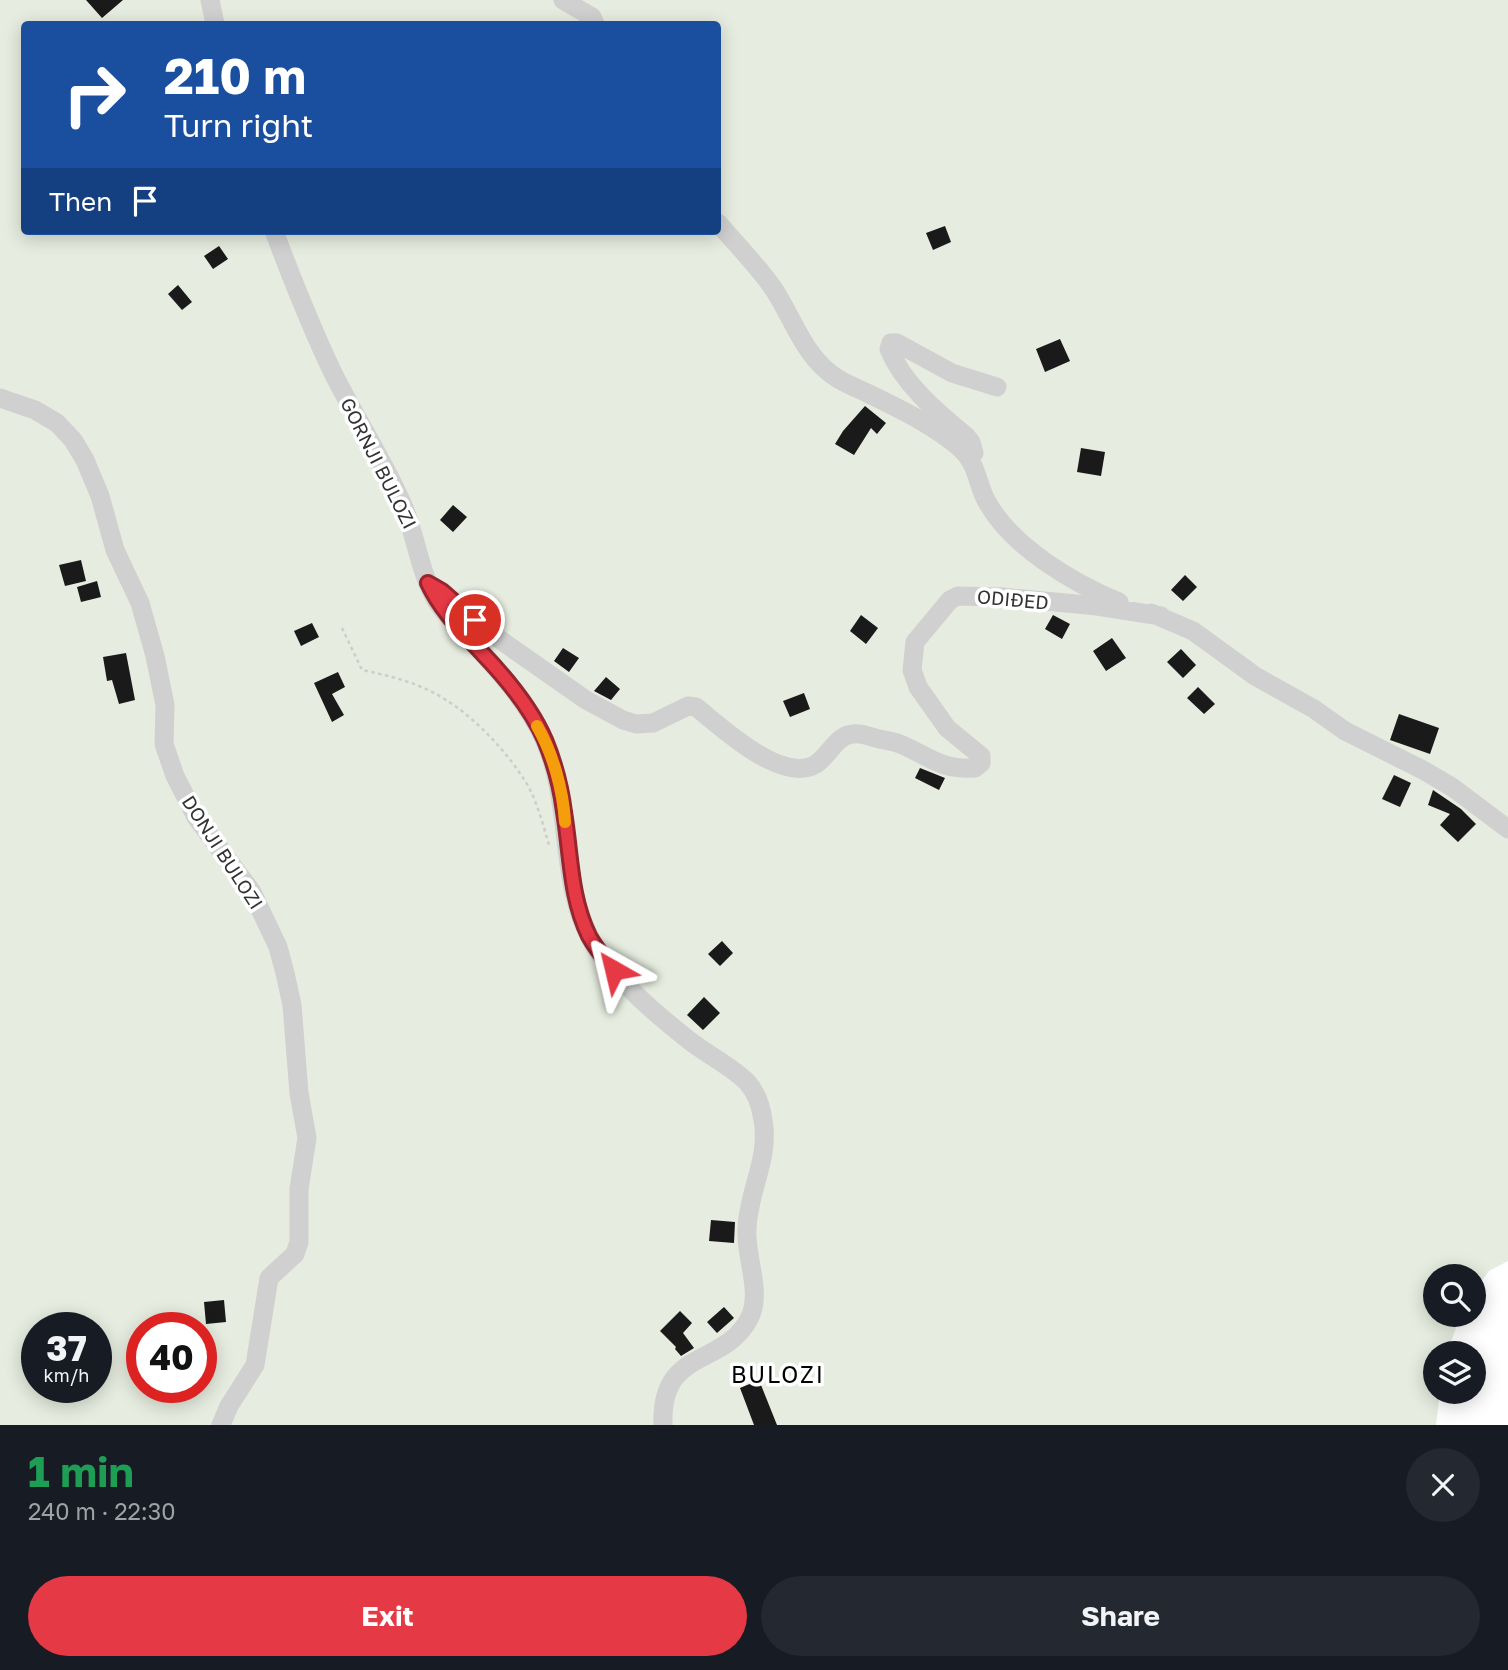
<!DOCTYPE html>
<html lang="en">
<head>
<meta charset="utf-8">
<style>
  :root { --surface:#171b24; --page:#242831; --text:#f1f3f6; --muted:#9ea1a6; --accent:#e63946 }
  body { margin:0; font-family:"Golos Text",sans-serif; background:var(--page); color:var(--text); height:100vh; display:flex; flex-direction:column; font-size:26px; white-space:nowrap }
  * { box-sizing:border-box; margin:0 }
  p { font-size:23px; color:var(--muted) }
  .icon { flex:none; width:38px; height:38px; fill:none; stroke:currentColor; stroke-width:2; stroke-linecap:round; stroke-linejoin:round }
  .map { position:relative; height:1425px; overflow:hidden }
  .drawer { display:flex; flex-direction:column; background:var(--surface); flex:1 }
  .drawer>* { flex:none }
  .top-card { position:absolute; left:21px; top:21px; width:700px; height:214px; border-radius:7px; box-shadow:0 4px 18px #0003; background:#1a4fa0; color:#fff; overflow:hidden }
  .tools { position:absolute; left:1423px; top:1264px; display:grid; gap:14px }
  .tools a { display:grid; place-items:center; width:63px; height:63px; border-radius:50%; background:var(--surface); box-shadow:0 4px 18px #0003; font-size:35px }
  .speed { position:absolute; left:21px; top:1312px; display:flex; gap:14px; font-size:35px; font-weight:700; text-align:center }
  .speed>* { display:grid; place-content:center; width:91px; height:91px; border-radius:50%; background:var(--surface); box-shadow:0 4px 18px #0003; line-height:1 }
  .speed small { font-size:18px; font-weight:400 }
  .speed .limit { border:10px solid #d22; background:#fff; color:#111 }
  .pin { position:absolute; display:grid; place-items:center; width:60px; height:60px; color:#fff; margin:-30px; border:4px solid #fff; border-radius:50%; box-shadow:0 2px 7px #0007 }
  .me { position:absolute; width:77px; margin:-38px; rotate:323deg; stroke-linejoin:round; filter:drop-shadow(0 0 5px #0008) }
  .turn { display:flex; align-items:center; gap:24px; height:147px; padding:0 28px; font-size:32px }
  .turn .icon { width:91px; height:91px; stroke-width:2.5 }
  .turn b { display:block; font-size:49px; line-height:60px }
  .then { display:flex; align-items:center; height:66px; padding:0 28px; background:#0003; gap:14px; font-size:26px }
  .round { display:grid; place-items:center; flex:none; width:74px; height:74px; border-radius:37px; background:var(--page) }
  .overview { display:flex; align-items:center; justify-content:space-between; height:119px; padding:0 28px }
  h1 { font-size:42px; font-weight:700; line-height:52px; color:#1e9e55 }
  .button { display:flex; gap:14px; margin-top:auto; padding:14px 28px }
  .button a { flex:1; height:80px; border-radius:42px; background:var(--accent); color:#fff; font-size:28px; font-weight:700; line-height:80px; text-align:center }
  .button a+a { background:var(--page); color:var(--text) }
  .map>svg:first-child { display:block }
</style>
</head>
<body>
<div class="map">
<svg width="1508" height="1425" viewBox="0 0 1508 1425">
  <rect width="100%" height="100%" fill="#fff"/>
  <path fill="#e6ecdf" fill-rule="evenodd" d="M0 0H1508V1261L1489 1271 1474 1291V1276H1435V1314H1461L1447 1353H1435V1391H1440L1436 1425H0ZM24 24H718V231H24ZM37 1328H96V1388H37ZM142 1328H201V1388H142Z"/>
  <path fill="#1a1a1a" d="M86 0H123L102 18Z
    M945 226 951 242 933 250 926 233Z
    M219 246 228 259 213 269 204 256Z
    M178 285 192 302 182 310 168 294Z
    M1060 339 1070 361 1045 372 1036 349Z
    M865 406 886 423 877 434 871 428 854 455 835 444 843 431Z
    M1081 448 1105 452 1101 476 1077 472Z
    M453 505 467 517 453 532 440 520Z
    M81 560 86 581 65 586 59 565Z
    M1185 575 1197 587 1183 601 1171 590Z
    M97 581 101 597 81 602 77 587Z
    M861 615 878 628 866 644 850 631Z
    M1053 615 1070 624 1062 639 1045 629Z
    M312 623 319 637 301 646 294 631Z
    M1112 638 1126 658 1106 671 1093 651Z
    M563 648 579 658 569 672 554 661Z
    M1181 649 1196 665 1183 678 1167 662Z
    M126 653 135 700 119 704 112 680 107 681 103 657Z
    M338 672 345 687 332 694 344 715 332 722 314 683Z
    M606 677 620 689 611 700 594 691Z
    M1198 687 1215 704 1204 714 1187 698Z
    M804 693 810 709 790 717 783 701Z
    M1399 714 1439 728 1430 754 1390 740Z
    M920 768 945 778 939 790 915 778Z
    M1394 775 1411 783 1400 807 1382 799Z
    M1433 790 1461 809 1476 824 1458 842 1440 825 1450 814 1428 805Z
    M722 941 733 953 720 966 708 954Z
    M704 997 720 1013 703 1030 687 1015Z
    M711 1220 735 1222 734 1243 709 1241Z
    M224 1300 226 1322 206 1324 204 1302Z
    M724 1307 734 1318 717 1333 707 1322Z
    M680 1311 692 1323 683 1333 694 1348 681 1356 675 1349 676 1347 660 1331Z
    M759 1380 777 1425H754L740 1388Z"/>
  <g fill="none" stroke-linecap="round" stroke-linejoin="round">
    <path stroke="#cdcdcd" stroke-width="2.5" stroke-dasharray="3.5 3.5" stroke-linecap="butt" d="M342 628 362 670C385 675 408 680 430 691 465 708 499 742 521 775 536 795 542 822 549 845"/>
    <path stroke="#d0d0d0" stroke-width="19" d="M210 0 215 24
      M563 0 592 17 595 24
      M718 223C736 244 757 265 773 288 790 313 801 347 824 368 836 380 850 385 865 392 896 407 936 426 961 449 977 463 977 483 986 500 1010 546 1073 583 1119 602
      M274 231C292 279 311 327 333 373 355 417 382 458 402 503 416 534 419 572 437 602 447 617 461 630 474 644 500 672 528 703 544 739 574 805 557 888 596 948 619 983 657 1015 690 1041 708 1055 731 1066 747 1082 757 1093 761 1106 763 1120 770 1159 748 1191 747 1229 745 1258 763 1292 749 1319 723 1368 660 1347 663 1425
      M0 398 35 410 57 423 73 440 85 460 100 496 115 550 140 603 155 656 165 705 164 744 175 776 196 817 252 892 278 947 285 973 292 1005 299 1093 307 1138 299 1189V1242L295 1254 269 1278 255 1365 229 1406 221 1425
      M974 453 971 442 966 436C937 412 903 384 889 349L891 343H897L952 373 997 387
      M433 586 499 639 586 700 623 720 636 724 653 723 688 706 696 707C720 726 782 785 816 764 834 752 837 726 869 736 879 740 890 740 900 744 929 756 939 770 975 768L981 763V756L947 728 918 687 912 670 915 642 950 600 958 596 1002 597 1097 606 1161 616
      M1151 613 1193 631 1255 676 1314 709 1345 731 1423 770 1452 787 1508 829"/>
  </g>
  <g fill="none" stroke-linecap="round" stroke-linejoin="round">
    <defs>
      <path id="route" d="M475 620 442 591 428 583C441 611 462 631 483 654 507 679 531 708 545 740 554 762 561 788 564 812 571 854 570 897 589 936 596 949 605 959 614 970"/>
    </defs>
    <use href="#route" stroke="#96252e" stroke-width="18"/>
    <use href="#route" stroke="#e63946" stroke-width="12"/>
    <path stroke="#f59e0b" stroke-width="12" d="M537 726C553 754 563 789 565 822"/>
  </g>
  <g text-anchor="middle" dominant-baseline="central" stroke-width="7" stroke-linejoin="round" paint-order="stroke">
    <g font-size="19" fill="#333" stroke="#fff">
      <text transform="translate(379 463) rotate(63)">GORNJI BULOZI</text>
      <text transform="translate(1013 599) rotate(5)">ODIĐED</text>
      <text transform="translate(223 852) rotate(57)">DONJI BULOZI</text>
    </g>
    <g font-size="23" letter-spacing="2" fill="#000" stroke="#fff">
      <text x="778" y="1374">BULOZI</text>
    </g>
  </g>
</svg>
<div class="tools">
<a><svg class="icon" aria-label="search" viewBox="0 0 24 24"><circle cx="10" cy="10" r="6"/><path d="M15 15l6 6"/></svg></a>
<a><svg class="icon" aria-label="layers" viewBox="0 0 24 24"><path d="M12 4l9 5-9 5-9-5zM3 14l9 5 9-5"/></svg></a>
</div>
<div class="speed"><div>37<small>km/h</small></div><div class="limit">40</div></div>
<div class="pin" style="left:475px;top:620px;background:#d93025"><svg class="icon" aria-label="arrive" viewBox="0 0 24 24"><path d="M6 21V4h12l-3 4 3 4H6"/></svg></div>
<svg class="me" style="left:614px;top:970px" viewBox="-20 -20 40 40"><path d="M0-17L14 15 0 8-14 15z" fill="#e63946" stroke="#fff" stroke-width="4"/></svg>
<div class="top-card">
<div class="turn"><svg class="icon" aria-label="right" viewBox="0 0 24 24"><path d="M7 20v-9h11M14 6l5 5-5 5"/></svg><div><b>210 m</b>Turn right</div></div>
<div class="then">Then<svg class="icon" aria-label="arrive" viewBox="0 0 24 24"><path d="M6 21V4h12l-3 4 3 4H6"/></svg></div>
</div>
</div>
<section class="drawer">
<div class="overview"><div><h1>1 min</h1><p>240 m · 22:30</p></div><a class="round"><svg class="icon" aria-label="close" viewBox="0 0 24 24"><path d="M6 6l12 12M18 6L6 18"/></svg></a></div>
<div class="button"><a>Exit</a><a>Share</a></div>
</section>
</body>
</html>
